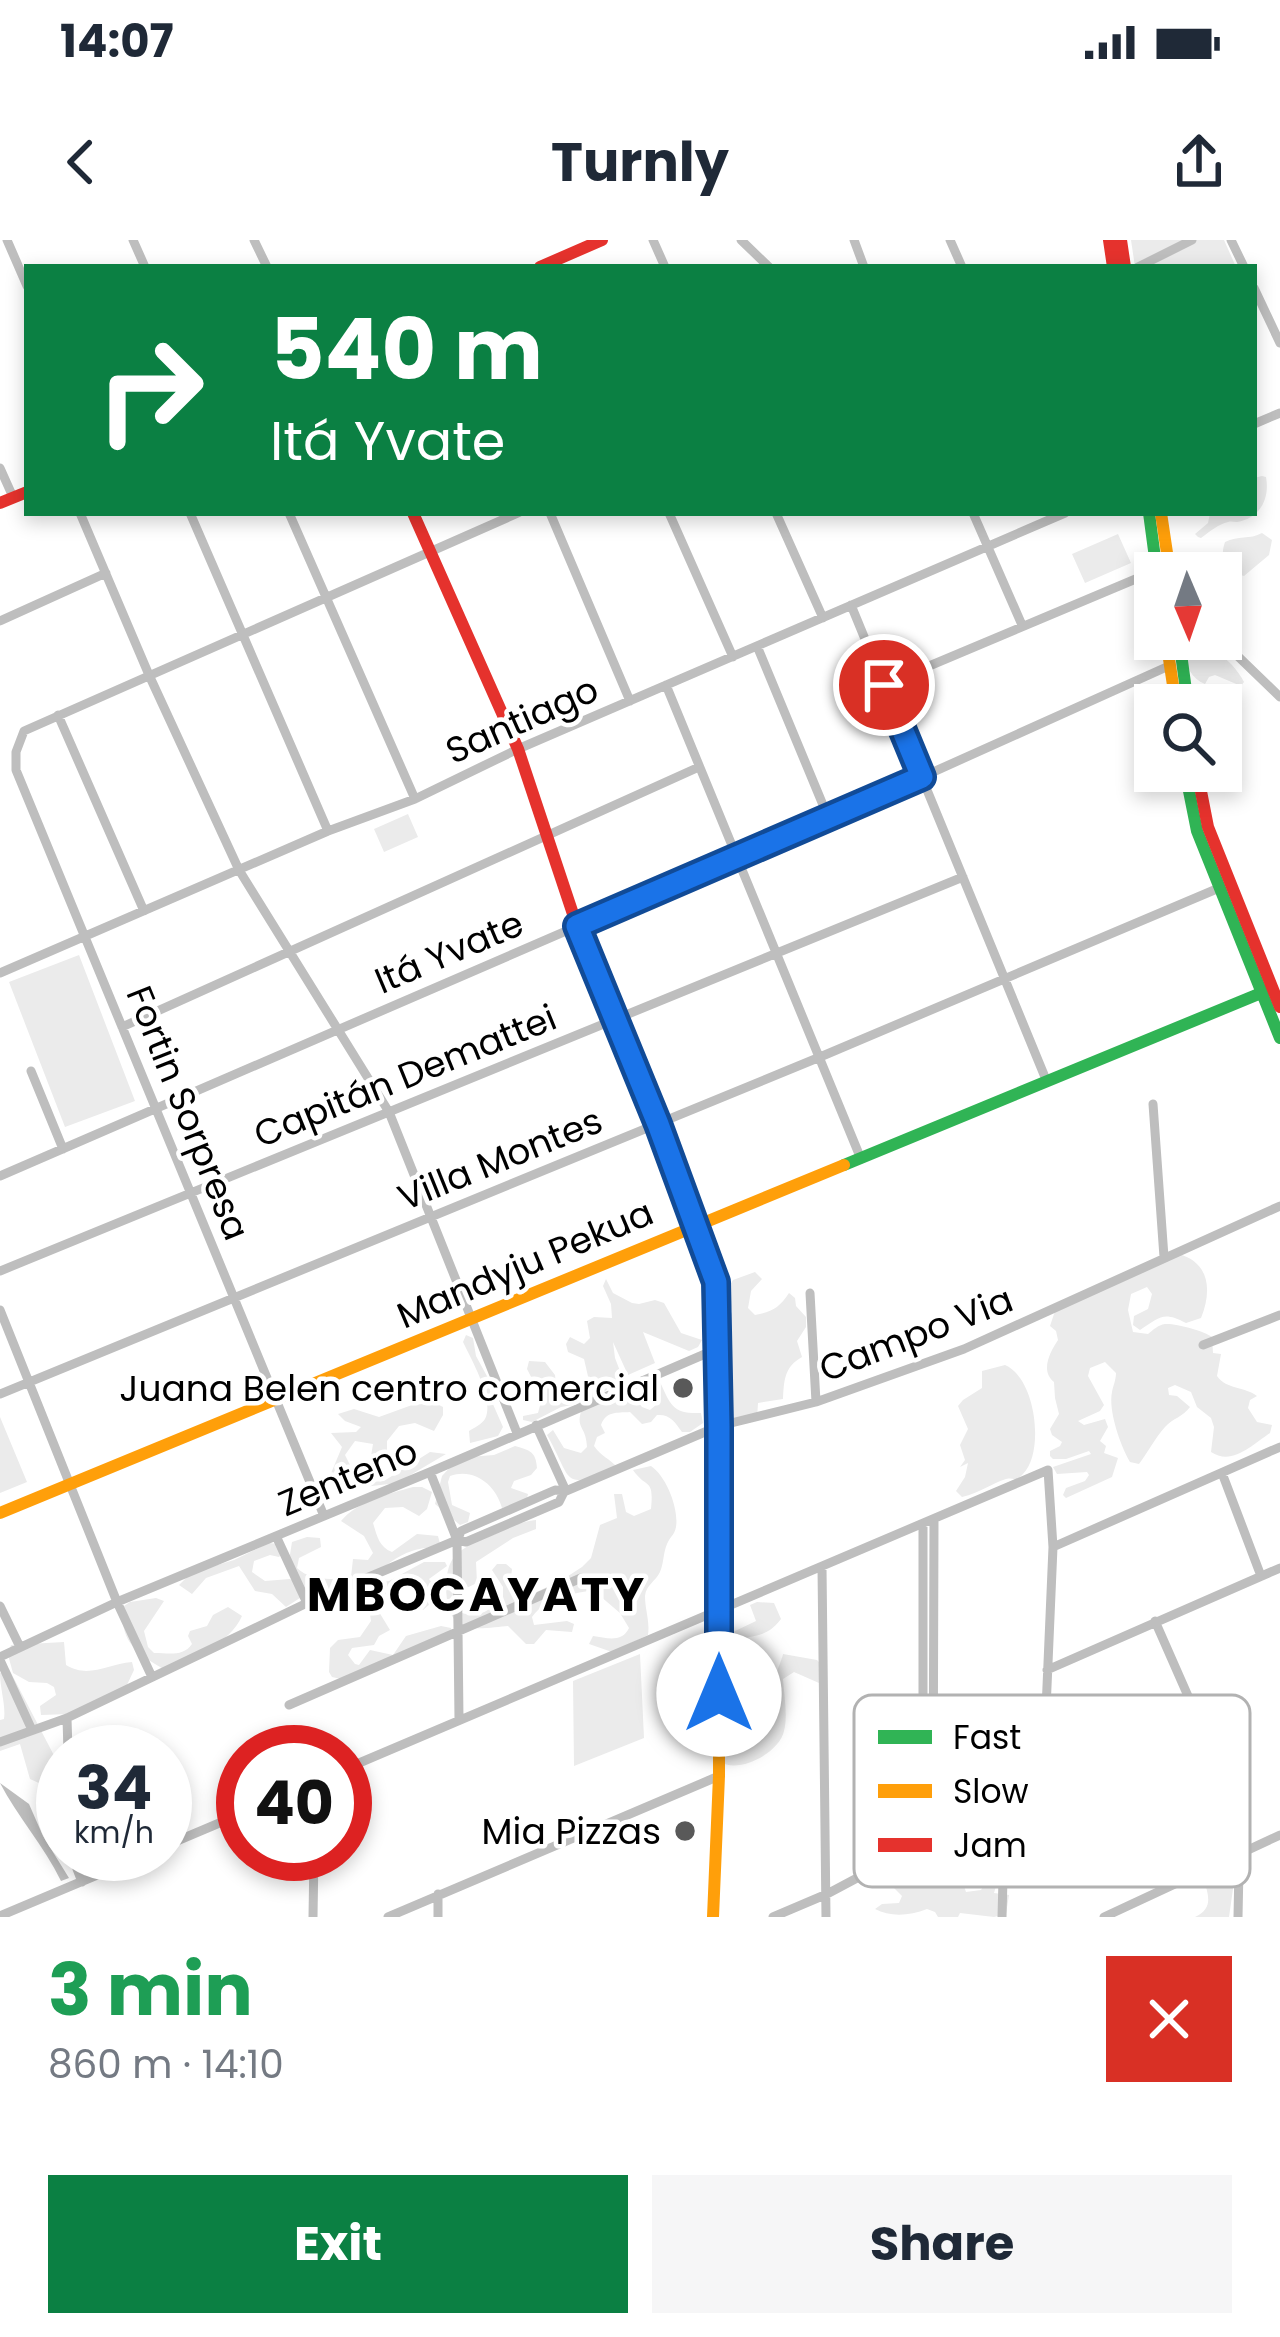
<!DOCTYPE html>
<html lang="en">
<head>
<meta charset="utf-8">
<style>
  :root { --surface:#fff; --page:#f6f6f7; --text:#1f2937; --muted:#747a83; --accent:#0b8043 }
  body { margin:0; font-family:Poppins,sans-serif; background:var(--page); color:var(--text); height:100vh; display:flex; flex-direction:column; font-size:45px; white-space:nowrap }
  * { box-sizing:border-box; margin:0 }
  p { font-size:39px; color:var(--muted) }
  .icon { flex:none; width:66px; height:66px; fill:none; stroke:currentColor; stroke-width:2; stroke-linecap:round; stroke-linejoin:round }
  .map { position:relative; height:1677px; overflow:hidden }
  .drawer { display:flex; flex-direction:column; background:var(--surface); flex:1 }
  .drawer>* { flex:none }
  .top-card { position:absolute; left:24px; top:24px; width:1233px; height:252px; border-radius:0px; box-shadow:0 6px 18px #0003; background:#0b8043; color:#fff; overflow:hidden }
  .needle { width:78px; rotate:178deg }
  .controls { position:absolute; left:1134px; top:312px; display:grid; gap:24px }
  .controls a { display:grid; place-items:center; width:108px; height:108px; border-radius:0px; background:var(--surface); box-shadow:0 6px 18px #0003; font-size:60px }
  .speed { position:absolute; left:36px; top:1485px; display:flex; gap:24px; font-size:60px; font-weight:700; text-align:center }
  .speed>* { display:grid; place-content:center; width:156px; height:156px; border-radius:50%; background:var(--surface); box-shadow:0 6px 18px #0003; line-height:1 }
  .speed small { font-size:30px; font-weight:400 }
  .speed .limit { border:18px solid #d22; background:#fff; color:#111 }
  .pin { position:absolute; display:grid; place-items:center; width:102px; height:102px; color:#fff; margin:-51px; border:6px solid #fff; border-radius:50%; box-shadow:0 3px 12px #0007 }
  .me { position:absolute; width:132px; margin:-66px; rotate:0deg; stroke-linejoin:round; filter:drop-shadow(0 0 9px #0008) }
  .turn { display:flex; align-items:center; gap:42px; height:252px; padding:0 48px; font-size:54px }
  .turn .icon { width:156px; height:156px; stroke-width:2.5 }
  .turn b { display:block; font-size:84px; line-height:102px }
  .round { display:grid; place-items:center; flex:none; width:126px; height:126px; border-radius:0px; background:var(--page) }
  .overview { display:flex; align-items:center; justify-content:space-between; height:204px; padding:0 48px }
  h1 { font-size:72px; font-weight:700; line-height:90px; color:#1e9e55 }
  .primary-button { display:flex; gap:24px; margin-top:auto; padding:24px 48px }
  .primary-button a { flex:1; height:138px; border-radius:0px; background:var(--accent); color:#fff; font-size:48px; font-weight:700; line-height:138px; text-align:center }
  .primary-button a+a { background:var(--page); color:var(--text) }
  .status { display:flex; justify-content:space-between; align-items:center; height:84px; padding:0 60px; background:var(--surface); direction:ltr }
  .status svg { height:33px; fill:currentColor }
  header { display:flex; justify-content:space-between; align-items:center; height:156px; padding:0 48px; background:var(--surface); font-size:54px; font-weight:700 }
  .map>svg:first-child { display:block }
</style>
</head>
<body>
<div class="status"><b>14:07</b><svg viewBox="0 0 49 12"><path d="M0 12V9h3v3zM5 12V6h3v6zM10 12V3h3v9zM15 12V0h3v12zM26 1h20v11H26zM47 4h2v5h-2z"/></svg></div>
<header><svg class="icon" aria-label="back" viewBox="0 0 24 24"><path d="M15 5l-7 7 7 7"/></svg>Turnly<svg class="icon" aria-label="share" viewBox="0 0 24 24"><path d="M12 15V3M7 8l5-5 5 5M5 13v7h14v-7"/></svg></header>
<div class="map">
<svg width="1280" height="1677" viewBox="0 0 1280 1677">
  <rect width="100%" height="100%" fill="#fff"/>
  <path fill="#ebebeb" d="M1131 0H1224L1236 27H1135Z
    M1262 236 1266 237C1270 259 1260 278 1237 282 1234 282 1231 281 1228 282 1219 284 1209 292 1201 298L1198 297 1195 294 1208 283 1210 273H1254V238Z
    M1262 293 1272 300 1269 315 1244 336C1226 332 1219 319 1225 302 1238 295 1250 300 1262 293Z
    M1118 294 1131 323 1085 343 1072 314Z
    M1194 402C1213 405 1235 424 1244 442L1241 446 1215 435 1209 437 1205 444C1188 437 1184 421 1187 404Z
    M408 574 418 597 384 612 374 589Z
    M79 715 135 861 65 887 9 742Z
    M1179 1014C1210 1023 1212 1051 1201 1078L1186 1083C1163 1071 1160 1077 1140 1090L1133 1085 1134 1076 1148 1069 1152 1054 1147 1047 1131 1054 1128 1070 1133 1092 1148 1094C1153 1090 1158 1085 1165 1084 1175 1083 1205 1091 1212 1097L1213 1113 1221 1114 1217 1136C1227 1150 1244 1146 1257 1156L1250 1160 1248 1168 1257 1182 1272 1185 1270 1193C1252 1205 1232 1226 1211 1212L1214 1187 1211 1178 1197 1167 1191 1152 1175 1145 1168 1148 1169 1155 1177 1156 1190 1167C1183 1177 1173 1178 1165 1187 1155 1198 1148 1212 1139 1224L1130 1222C1121 1207 1108 1171 1112 1152 1113 1146 1116 1140 1116 1133L1105 1122 1090 1128 1088 1136 1104 1165 1100 1171 1078 1181 1084 1185 1105 1179 1108 1187 1100 1201 1106 1206 1104 1213 1118 1218 1112 1237 1066 1258 1063 1255 1066 1248 1085 1241 1089 1235 1087 1232 1057 1234 1053 1227 1091 1214 1089 1211 1066 1219H1053L1050 1216V1211L1060 1206 1062 1202 1052 1195 1050 1189 1059 1174 1055 1158 1054 1142C1040 1131 1050 1112 1058 1100L1056 1091 1050 1086 1055 1071Z
    M755 1032 762 1039 751 1051 748 1068 755 1075C772 1072 779 1068 789 1053L795 1058 796 1066 806 1077V1087L797 1101 802 1117C784 1127 784 1141 783 1159L758 1163 757 1179C747 1186 739 1184 729 1179V1140L723 1124 729 1109C721 1093 721 1087 732 1072L728 1048 733 1040Z
    M606 1039 613 1053 632 1063 639 1064 655 1060 664 1063 681 1093 702 1100 698 1107 689 1111 643 1092 655 1123 628 1135 613 1102 615 1118 620 1131 618 1139 601 1155 631 1154 642 1167 650 1170 657 1164 653 1140 660 1142C671 1166 673 1174 701 1173L703 1183 690 1192H682C675 1182 670 1174 657 1175L651 1182 642 1184 630 1172C616 1173 606 1171 601 1185L605 1193 597 1197 594 1206C602 1217 609 1218 618 1228 560 1250 574 1243 547 1195L553 1190 564 1208 581 1213 587 1207C586 1183 573 1191 584 1163L561 1167 532 1182 523 1180V1176L538 1173 542 1158 527 1129 529 1121 545 1122 555 1135 557 1154C571 1162 579 1154 590 1145L584 1119 568 1112 566 1104 570 1097 584 1104 590 1098 587 1081 594 1077 612 1078 611 1064 603 1046Z
    M466 1095 473 1098 476 1116 488 1138 492 1162 503 1187 498 1196 470 1203 469 1191C474 1188 482 1184 485 1179 495 1160 471 1119 463 1102Z
    M1005 1125C1036 1138 1045 1212 1023 1234 1013 1244 1018 1237 1006 1239 992 1243 980 1253 962 1257L956 1251 965 1237 968 1223 960 1227 965 1220 960 1205 968 1189 958 1166 963 1160 982 1148V1131Z
    M435 1163 443 1167V1175L434 1191 415 1183 399 1186 387 1201V1221L370 1222 373 1204 355 1201 345 1215 359 1243 384 1241 430 1212 446 1214 397 1243 339 1250 329 1238 342 1207 331 1193 356 1192 361 1187 345 1181 338 1174 354 1169 379 1177 412 1165Z
    M0 1177 27 1242 0 1253Z
    M515 1206C530 1210 536 1212 537 1228L531 1235 514 1241 511 1248 528 1254 526 1263 502 1268C496 1245 474 1227 450 1236L448 1242 452 1265 470 1273 468 1282 460 1285 435 1264 442 1236 453 1224 469 1217 494 1215Z
    M651 1226C666 1236 679 1268 676 1287 674 1296 671 1295 667 1304 663 1313 664 1323 660 1332 655 1342 646 1345 645 1356 645 1370 650 1381 648 1395L612 1412 589 1404 593 1396C607 1398 622 1403 629 1388L620 1373 593 1350C568 1355 548 1356 532 1377L534 1385 567 1381 574 1384 572 1392 546 1390 534 1404H526L508 1386C496 1387 471 1391 460 1385 444 1375 443 1337 451 1322 460 1303 515 1282 536 1280V1289L513 1298 476 1322 477 1343 460 1351 462 1373C480 1379 491 1369 503 1357V1347L492 1330 497 1324H506L512 1329 510 1346 526 1357 562 1340 582 1327 591 1318 600 1285 617 1278 614 1254H622L626 1272 634 1276 651 1269C654 1237 647 1250 633 1230Z
    M413 1247H422L432 1252 427 1269 419 1276 403 1267 385 1268 373 1283C377 1296 379 1307 392 1312L417 1294 438 1296 440 1304C430 1309 423 1307 412 1311 373 1323 346 1381 302 1347L303 1356 286 1367 272 1354 255 1351 239 1326 206 1338 192 1354 179 1345 191 1333 234 1320 269 1303 279 1304 285 1310 279 1317 270 1315 254 1321 252 1332 265 1341 290 1339 296 1342 288 1327 292 1302 307 1297 320 1298 321 1307 299 1318 297 1328C310 1341 334 1340 351 1337L353 1319 368 1320 373 1313 364 1296 341 1281C358 1261 388 1254 413 1247Z
    M424 1322H445L447 1326 429 1339 440 1355 423 1370 414 1369 413 1349 406 1344 389 1356 380 1355 370 1347 372 1343 389 1341Z
    M353 1353 365 1364 376 1367 390 1390 379 1396 374 1405 352 1408 348 1415 355 1424 359 1425 370 1410 393 1415 406 1396 441 1386 451 1388V1392L350 1441 332 1437 329 1432 330 1408 338 1400 360 1397 371 1381 369 1368 350 1372 344 1368 343 1362Z
    M156 1358 164 1361 144 1391 148 1407 154 1413C169 1413 183 1417 192 1404L188 1396 190 1391 207 1386 213 1375 228 1367 242 1376C230 1404 192 1418 165 1430 138 1414 118 1402 124 1366L130 1362Z
    M757 1362 774 1363 781 1379C763 1402 752 1391 734 1404 731 1423 736 1451 761 1445 768 1443 772 1440 776 1433 777 1432 783 1416 783 1414L817 1420 824 1428 819 1443 794 1432 783 1439C784 1455 788 1475 784 1491 780 1512 740 1534 720 1522V1505L750 1500 765 1487 761 1462 742 1459 719 1436 722 1418 733 1392 756 1381 750 1365Z
    M64 1402 66 1425C89 1439 107 1424 132 1422L134 1430 126 1447 70 1474 41 1475 40 1466 56 1455 54 1447 47 1443 29 1442 13 1433 8 1415 11 1405Z
    M640 1414 644 1498 574 1526 573 1441Z
    M9 1429 60 1527 62 1536 54 1550 30 1539 20 1504 0 1511V1480L4 1479C6 1465 0 1449 0 1433Z
    M992 1604 1007 1611C1011 1629 998 1636 994 1653L1009 1655 1006 1674 994 1677 960 1673 958 1677H938L935 1672 927 1669C909 1676 890 1677 875 1669L882 1664 899 1663 902 1656 882 1636C899 1625 916 1635 930 1647L944 1642C953 1629 953 1614 971 1615L977 1621C968 1632 961 1638 966 1652L981 1650 989 1636 986 1611Z
    M1228 1634 1234 1642 1229 1677H1195C1213 1668 1209 1657 1204 1640L1211 1635Z"/>
  <path fill="#bdbdbd" d="M0 1543 29 1564 43 1596 69 1638 61 1641C44 1606 17 1576 0 1543Z"/>
  <g fill="none" stroke-linecap="round" stroke-linejoin="round">
    <path stroke="#bebebe" stroke-width="9" d="M7 0 27 46
      M133 0 145 27
      M254 0 267 27
      M653 0 665 27
      M741 0 769 27
      M854 0 864 27
      M950 0 962 27
      M1231 0 1244 27
      M1138 27 1192 0
      M1254 48 1280 103
      M1254 184 1280 173
      M0 228 13 257
      M80 273 149 435 239 630 389 872 517 1193
      M190 273 328 591
      M289 273 415 559
      M550 273 630 461
      M669 273 733 417
      M776 273 823 378
      M973 273 1022 385
      M851 365 1047 842
      M0 381 106 333
      M1220 399 1280 457
      M757 406 828 577
      M666 445 861 919
      M884 445 1157 330
      M58 475 144 671
      M0 733 328 591 415 559 518 509 1065 273
      M122 787 699 527
      M31 831 63 909
      M1153 864 1164 1017
      M0 936 922 537 1171 425
      M0 1031 963 637
      M810 1053 816 1162
      M0 1070 117 1362 152 1437
      M1203 1105 1280 1075
      M0 1154 820 817 1219 648
      M536 1185 566 1251
      M430 1232 457 1300 459 1480
      M1222 1233 1261 1336
      M324 1276 16 530V512L24 491 518 273
      M276 1296 307 1363
      M458 1299 461 1291 555 1250 566 1251 719 1186 816 1162 964 1109 1280 966
      M1053 1307 1280 1207
      M822 1327 826 1677
      M0 1366 20 1407
      M1155 1381 1199 1481 1203 1483 1239 1477 1242 1479 1238 1677
      M0 1417 117 1362 430 1232 719 1108
      M0 1420 32 1490
      M1047 1430 1280 1328
      M289 1465 581 1338
      M67 1478 68 1512
      M0 1502 67 1478 307 1363 457 1300 466 1302 559 1262 564 1252
      M345 1529 1048 1230 1053 1307 1043 1539 827 1654 773 1677
      M933 1598 934 1281
      M923 1605V1285
      M165 1606 243 1573
      M76 1614 77 1629 82 1642
      M0 1676 147 1614
      M313 1677 314 1614
      M388 1677 719 1536
      M438 1677V1654
      M1002 1677 1005 1561
      M1104 1677 1280 1595"/>
    <path stroke="#30b455" stroke-width="12" d="M1149 273 1157 333
      M1179 399 1188 465
      M1185 531 1197 591 1280 798
      M844 925 1266 751"/>
    <path stroke="#ff9f0a" stroke-width="12" d="M1161 273 1170 333
      M1166 399 1176 465
      M677 930 713 1028 719 1108V1536L713 1677
      M0 1273 844 925"/>
    <path stroke="#e5322d" stroke-width="12" d="M1109 0 1113 27
      M1121 0 1125 27
      M540 27 602 0
      M0 263 27 252
      M413 273 518 509 577 686 677 930
      M1197 531 1208 587 1280 767"/>
  </g>
  <g fill="none" stroke-linecap="round" stroke-linejoin="round">
    <defs>
      <path id="route" d="M719 1454V1186L716 1042 658 884 577 686 922 537 884 445"/>
    </defs>
    <use href="#route" stroke="#114b97" stroke-width="30"/>
    <use href="#route" stroke="#1a73e8" stroke-width="21"/>
  </g>
  <g fill="#595959" stroke="#fff" stroke-width="4.5">
    <circle cx="683" cy="1148" r="12"/>
    <circle cx="685" cy="1591" r="12"/>
  </g>
  <g text-anchor="middle" dominant-baseline="central" stroke-width="9" stroke-linejoin="round" paint-order="stroke">
    <g font-size="36" fill="#000" stroke="#fff">
      <text transform="translate(522 480) rotate(-24)">Santiago</text>
      <text transform="translate(449 712) rotate(-23)">Itá Yvate</text>
      <text transform="translate(405 836) rotate(-22)">Capitán Demattei</text>
      <text transform="translate(188 873) rotate(68)">Fortin Sorpresa</text>
      <text transform="translate(500 919) rotate(-22)">Villa Montes</text>
      <text transform="translate(525 1024) rotate(-23)">Mandyju Pekua</text>
      <text transform="translate(916 1094) rotate(-21)">Campo Via</text>
      <text transform="translate(348 1237) rotate(-23)">Zenteno</text>
    </g>
    <g font-size="36" fill="#000" stroke="#fff" text-anchor="end">
      <text x="659" y="1148">Juana Belen centro comercial</text>
      <text x="661" y="1591">Mia Pizzas</text>
    </g>
    <g font-size="48" font-weight="bold" letter-spacing="3" fill="#000" stroke="#fff">
      <text x="477" y="1354">MBOCAYATY</text>
    </g>
  </g>
  <rect x="854" y="1455" width="396" height="192" rx="18" fill="#fff" stroke="#b2b2b2" stroke-width="3"/>
  <rect x="878" y="1490" width="54" height="14" fill="#30b455"/>
  <rect x="878" y="1544" width="54" height="14" fill="#ff9f0a"/>
  <rect x="878" y="1598" width="54" height="14" fill="#e5322d"/>
  <g font-size="33" fill="#000">
    <text x="953" y="1509">Fast</text>
    <text x="953" y="1563">Slow</text>
    <text x="953" y="1617">Jam</text>
  </g>
</svg>
<div class="controls">
<a><svg class="needle" viewBox="-14 -14 28 28"><path d="M0-13l5 13h-10z" fill="#e53935"/><path d="M0 13l5-13h-10z" fill="#747a83"/></svg></a>
<a><svg class="icon" aria-label="search" viewBox="0 0 24 24"><circle cx="10" cy="10" r="6"/><path d="M15 15l6 6"/></svg></a>
</div>
<div class="speed"><div>34<small>km/h</small></div><div class="limit">40</div></div>
<div class="pin" style="left:884px;top:445px;background:#d93025"><svg class="icon" aria-label="arrive" viewBox="0 0 24 24"><path d="M6 21V4h12l-3 4 3 4H6"/></svg></div>
<svg class="me" style="left:719px;top:1454px" viewBox="-20 -20 40 40"><circle r="19" fill="#fff"/><path d="M0-13L10 11 0 6-10 11z" fill="#1a73e8"/></svg>
<div class="top-card">
<div class="turn"><svg class="icon" aria-label="right" viewBox="0 0 24 24"><path d="M7 20v-9h11M14 6l5 5-5 5"/></svg><div><b>540 m</b>Itá Yvate</div></div>
</div>
</div>
<section class="drawer">
<div class="overview"><div><h1>3 min</h1><p>860 m · 14:10</p></div><a class="round" style="background:#d93025;color:#fff"><svg class="icon" aria-label="close" viewBox="0 0 24 24"><path d="M6 6l12 12M18 6L6 18"/></svg></a></div>
<div class="primary-button"><a>Exit</a><a>Share</a></div>
</section>
</body>
</html>
